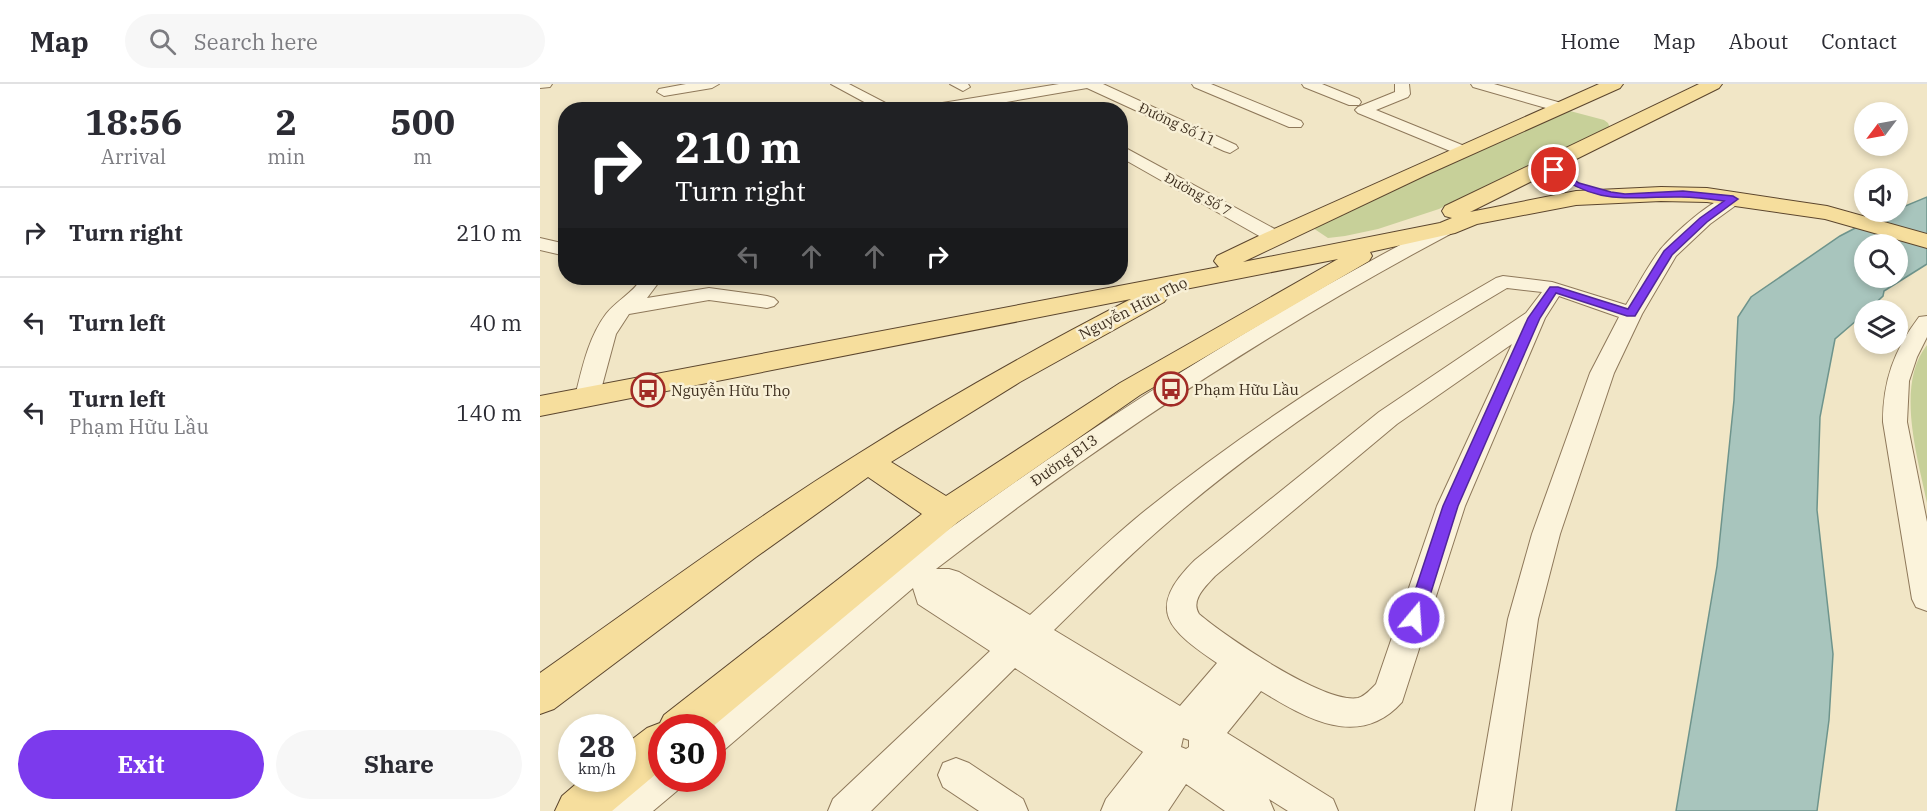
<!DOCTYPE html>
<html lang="en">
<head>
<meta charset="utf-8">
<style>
  :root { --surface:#fff; --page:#f7f7f7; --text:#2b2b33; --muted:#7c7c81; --line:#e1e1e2; --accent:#7c3aed }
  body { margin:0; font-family:"IBM Plex Serif",serif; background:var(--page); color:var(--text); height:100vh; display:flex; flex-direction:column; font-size:22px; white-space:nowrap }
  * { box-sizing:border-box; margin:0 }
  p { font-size:20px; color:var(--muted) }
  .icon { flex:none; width:33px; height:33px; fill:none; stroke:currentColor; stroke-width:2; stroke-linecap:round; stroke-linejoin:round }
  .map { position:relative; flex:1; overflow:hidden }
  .details { display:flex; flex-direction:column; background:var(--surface); width:540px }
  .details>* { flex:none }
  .hud { position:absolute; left:18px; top:18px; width:570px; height:183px; border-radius:24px; box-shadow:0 3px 9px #0003; background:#202124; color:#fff; overflow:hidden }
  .needle { width:39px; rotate:238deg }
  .fabs { position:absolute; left:1314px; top:18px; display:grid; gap:12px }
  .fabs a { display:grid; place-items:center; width:54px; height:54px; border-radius:50%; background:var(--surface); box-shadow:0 3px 9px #0003; font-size:30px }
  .speed { position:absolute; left:18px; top:630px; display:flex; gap:12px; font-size:30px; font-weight:700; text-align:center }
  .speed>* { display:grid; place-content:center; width:78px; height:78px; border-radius:50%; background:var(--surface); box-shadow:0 3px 9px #0003; line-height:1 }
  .speed small { font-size:15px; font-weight:400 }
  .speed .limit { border:9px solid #d22; background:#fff; color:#111 }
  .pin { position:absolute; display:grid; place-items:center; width:51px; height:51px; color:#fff; margin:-26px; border:3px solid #fff; border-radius:50%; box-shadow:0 2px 6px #0007 }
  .me { position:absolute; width:66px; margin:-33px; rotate:18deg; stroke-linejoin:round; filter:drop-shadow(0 0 4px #0008) }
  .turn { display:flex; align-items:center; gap:21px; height:126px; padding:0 18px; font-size:27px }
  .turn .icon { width:78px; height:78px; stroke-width:2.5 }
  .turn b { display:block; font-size:42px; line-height:51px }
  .lanes { display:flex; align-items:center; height:57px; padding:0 18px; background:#0003; justify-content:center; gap:30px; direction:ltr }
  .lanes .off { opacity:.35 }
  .eta { display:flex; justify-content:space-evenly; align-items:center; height:102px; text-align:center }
  .eta b { font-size:36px; font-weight:700; line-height:42px }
  .primary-button { display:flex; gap:12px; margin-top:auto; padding:12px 18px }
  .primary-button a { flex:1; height:69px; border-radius:36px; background:var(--accent); color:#fff; font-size:24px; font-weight:700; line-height:69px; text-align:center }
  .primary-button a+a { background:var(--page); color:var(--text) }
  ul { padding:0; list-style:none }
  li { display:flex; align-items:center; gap:18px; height:90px; padding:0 18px; border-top:2px solid var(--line) }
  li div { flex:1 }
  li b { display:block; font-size:22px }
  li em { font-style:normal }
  header { display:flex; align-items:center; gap:36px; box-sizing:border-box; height:84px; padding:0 30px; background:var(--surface); border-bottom:2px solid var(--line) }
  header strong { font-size:28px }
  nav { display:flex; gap:33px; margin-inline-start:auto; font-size:21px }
  .search { width:420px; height:54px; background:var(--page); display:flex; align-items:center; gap:15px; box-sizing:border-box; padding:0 21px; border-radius:33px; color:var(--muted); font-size:22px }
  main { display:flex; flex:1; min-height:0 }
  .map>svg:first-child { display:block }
</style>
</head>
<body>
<header>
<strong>Map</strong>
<div class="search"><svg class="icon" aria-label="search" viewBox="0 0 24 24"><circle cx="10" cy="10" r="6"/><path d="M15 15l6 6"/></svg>Search here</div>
<nav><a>Home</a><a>Map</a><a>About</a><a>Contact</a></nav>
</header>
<main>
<section class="details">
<div class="eta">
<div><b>18:56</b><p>Arrival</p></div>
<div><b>2</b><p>min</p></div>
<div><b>500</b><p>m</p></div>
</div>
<ul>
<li><svg class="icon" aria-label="right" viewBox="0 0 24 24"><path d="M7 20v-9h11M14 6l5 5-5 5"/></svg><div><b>Turn right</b></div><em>210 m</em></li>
<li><svg class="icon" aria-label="left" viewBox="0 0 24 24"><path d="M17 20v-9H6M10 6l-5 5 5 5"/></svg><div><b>Turn left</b></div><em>40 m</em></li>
<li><svg class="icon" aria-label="left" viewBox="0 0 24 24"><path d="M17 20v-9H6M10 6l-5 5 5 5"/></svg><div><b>Turn left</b><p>Phạm Hữu Lầu</p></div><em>140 m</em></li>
</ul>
<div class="primary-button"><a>Exit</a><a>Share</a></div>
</section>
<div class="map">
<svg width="1387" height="727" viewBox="0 0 1387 727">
  <rect width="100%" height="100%" fill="#f1e6c6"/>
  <path fill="#c7d099" d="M1019 27H1030L1064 36 1068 39 1070 44 899 125 838 145 805 152 788 154 773 144Z
    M1387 261V419C1378 374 1355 301 1387 261Z"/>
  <path fill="#a8c5bd" stroke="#6e948c" stroke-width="1.5" fill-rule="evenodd" d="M1387 113V180L1344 207 1343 212 1328 226H1324V230L1295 255 1280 333 1277 426 1293 570 1289 636 1277 727H1136L1177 482 1194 316 1198 233 1211 213 1300 152 1346 128H1358V125ZM1324 160H1358V194H1324Z"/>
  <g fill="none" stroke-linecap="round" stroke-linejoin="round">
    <defs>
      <path id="minor" d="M0 0H12L10 3 0 4Z
        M146 0H179L172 4 124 12 117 8 119 5Z
        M291 0H309L359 26H339Z
        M410 0H428L430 3 423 7Z
        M519 0H563L696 61 698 64 690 69 684 67 547 4 420 26H383L390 21Z
        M652 0H671L761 37 763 40 761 43H749L654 3Z
        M762 0H782L819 15 821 18 819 21H809L764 3Z
        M855 0H869L870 10 868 13 836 26 927 63 929 66 927 69H915L818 29 815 26 818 23 855 8Z
        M931 0H954L1025 20 1028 23 1020 28 933 3Z
        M580 61 742 149 745 153 742 157H728L580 73Z
        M1193 110 1199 111 1202 115 1199 119 1170 140 1136 172 1102 230 1074 289 1020 450 998 535 971 727H935L968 535 992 450 1050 289 1079 233 1019 212 1005 234 925 422 862 618C819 666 766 634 721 607L687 649 793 715 798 727H748L729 715 734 727H685L646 700 628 727H561L566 715 603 668 475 584 331 727H288L293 715 450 567 378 520 373 504 184 666 172 670V644H160L352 487 347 480 352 472 362 469 372 472C540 348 715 236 900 140H914L916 144 914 148C731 245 560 358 396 485H409L419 488 490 531C527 497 562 462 601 430 712 340 833 265 956 194L963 192 1012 198 1086 221C1097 203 1107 183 1120 166 1134 149 1172 115 1193 110ZM967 204 1002 208 986 229 839 328 655 476C604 526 629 546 677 579L640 622 514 546C549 512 583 477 620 445 726 352 846 276 967 204ZM972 260 897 422 836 600C831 605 825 612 818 614 784 620 686 553 659 530 650 516 666 502 675 492L857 340ZM643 654 649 656V663L646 665 641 663Z
        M0 154 26 160V172L0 166Z
        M102 194H122L107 214 169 204 227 212 234 214 238 218 234 222 227 224 169 216 89 230 76 250 59 313 55 318 47 321 39 318 35 313C42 285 48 254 66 230 76 217 93 209 102 194Z
        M1387 232V253L1377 273 1369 297 1367 338 1387 438V527L1376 523 1372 515 1343 338C1343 297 1354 266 1379 233Z
        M416 674 429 679 483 715 488 727H439L403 703 398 691 403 679Z
        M122 679V694H143L138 706 113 727H68C76 707 101 686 122 679Z"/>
      <path id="major" d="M1059 0H1083L1080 4 886 91 703 178 900 139 912 134 905 132 902 127 905 122 1159 0H1182L1179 4 930 128 1036 107 1121 103 1167 104 1287 122 1387 150V164L1285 135 1167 118 1121 117 1036 121 937 140 915 149 830 168 832 172 829 177 600 311 418 438 171 644H122V685L72 727H15L22 712 43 694H82V663L107 644 120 639 124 631 382 430 328 393 216 473 14 625 0 630V589C105 515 209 438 318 370 407 314 498 263 591 215L0 332V312L679 183 674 177 677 172 725 149ZM798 175 580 299 406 412 351 378 480 298 624 218 628 213 625 209Z"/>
    </defs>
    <use href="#minor" stroke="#8e785a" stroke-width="2"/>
    <use href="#major" stroke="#5c462e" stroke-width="2"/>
    <use href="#minor" fill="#fbf3db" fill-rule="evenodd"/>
    <use href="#major" fill="#f6de9d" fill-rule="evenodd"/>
  </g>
  <path fill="#7c3aed" stroke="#51269a" stroke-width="1.5" d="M1011 84H1017L1039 99 1071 108 1085 110 1143 107 1193 112 1198 115 1167 138 1132 171 1095 232H1087L1016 209 1000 234 918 422 883 534 880 539 874 541 869 539 866 534 903 422 988 234 1010 203H1018L1088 225 1124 167 1160 134 1184 117C1170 115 1155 113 1141 113 1086 112 1060 123 1011 87Z"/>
  <defs>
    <symbol id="bus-ring" viewBox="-11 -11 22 22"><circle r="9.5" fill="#f8f0d7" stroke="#a12b26" stroke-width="1.5"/><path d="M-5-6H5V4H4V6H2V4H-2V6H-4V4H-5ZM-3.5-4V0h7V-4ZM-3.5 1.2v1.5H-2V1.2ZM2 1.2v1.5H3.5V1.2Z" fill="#a12b26"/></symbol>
  </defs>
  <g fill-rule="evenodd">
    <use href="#bus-ring" x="612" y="286" width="38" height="38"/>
    <use href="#bus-ring" x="89" y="287" width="38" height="38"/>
  </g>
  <g text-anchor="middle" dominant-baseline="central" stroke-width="5" stroke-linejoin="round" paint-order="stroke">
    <g font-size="14" fill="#3e2f1f" stroke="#f8f0d7">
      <text transform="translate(637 40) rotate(25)">Đường Số 11</text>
      <text transform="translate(658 110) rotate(29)">Đường Số 7</text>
    </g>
    <g font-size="15" fill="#3e2f1f" stroke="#f8f0d7">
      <text transform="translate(593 224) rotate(-27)">Nguyễn Hữu Thọ</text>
      <text transform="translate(524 376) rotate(-35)">Đường B13</text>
    </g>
    <g font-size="15" fill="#3e2f1f" stroke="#f8f0d7" text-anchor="start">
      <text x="654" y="305">Phạm Hữu Lầu</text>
      <text x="131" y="306">Nguyễn Hữu Thọ</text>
    </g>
  </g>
</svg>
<div class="fabs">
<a><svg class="needle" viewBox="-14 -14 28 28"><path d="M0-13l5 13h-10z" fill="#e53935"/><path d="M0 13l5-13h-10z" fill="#7c7c81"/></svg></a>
<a><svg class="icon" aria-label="sound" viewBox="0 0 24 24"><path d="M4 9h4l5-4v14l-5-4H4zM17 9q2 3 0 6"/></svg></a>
<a><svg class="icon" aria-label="search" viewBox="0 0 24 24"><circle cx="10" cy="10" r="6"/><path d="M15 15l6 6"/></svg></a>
<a><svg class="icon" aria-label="layers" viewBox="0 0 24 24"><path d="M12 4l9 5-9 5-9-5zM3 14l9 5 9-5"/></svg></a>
</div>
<div class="speed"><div>28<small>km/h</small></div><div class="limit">30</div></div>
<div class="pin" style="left:1014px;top:86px;background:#d93025"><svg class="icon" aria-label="arrive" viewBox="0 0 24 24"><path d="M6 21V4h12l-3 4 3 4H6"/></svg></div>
<svg class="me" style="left:874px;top:534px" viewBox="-20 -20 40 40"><circle r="17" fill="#7c3aed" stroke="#fff" stroke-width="3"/><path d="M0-11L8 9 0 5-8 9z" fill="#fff"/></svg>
<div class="hud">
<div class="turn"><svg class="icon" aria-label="right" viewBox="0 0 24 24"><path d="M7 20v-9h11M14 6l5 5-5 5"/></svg><div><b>210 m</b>Turn right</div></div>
<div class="lanes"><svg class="icon off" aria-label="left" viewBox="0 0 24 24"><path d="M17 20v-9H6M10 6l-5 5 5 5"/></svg><svg class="icon off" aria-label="ahead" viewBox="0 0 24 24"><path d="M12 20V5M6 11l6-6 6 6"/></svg><svg class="icon off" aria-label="ahead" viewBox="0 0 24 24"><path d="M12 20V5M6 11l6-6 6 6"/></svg><svg class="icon" aria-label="right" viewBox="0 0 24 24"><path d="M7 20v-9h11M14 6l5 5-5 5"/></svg></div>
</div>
</div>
</main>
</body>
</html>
